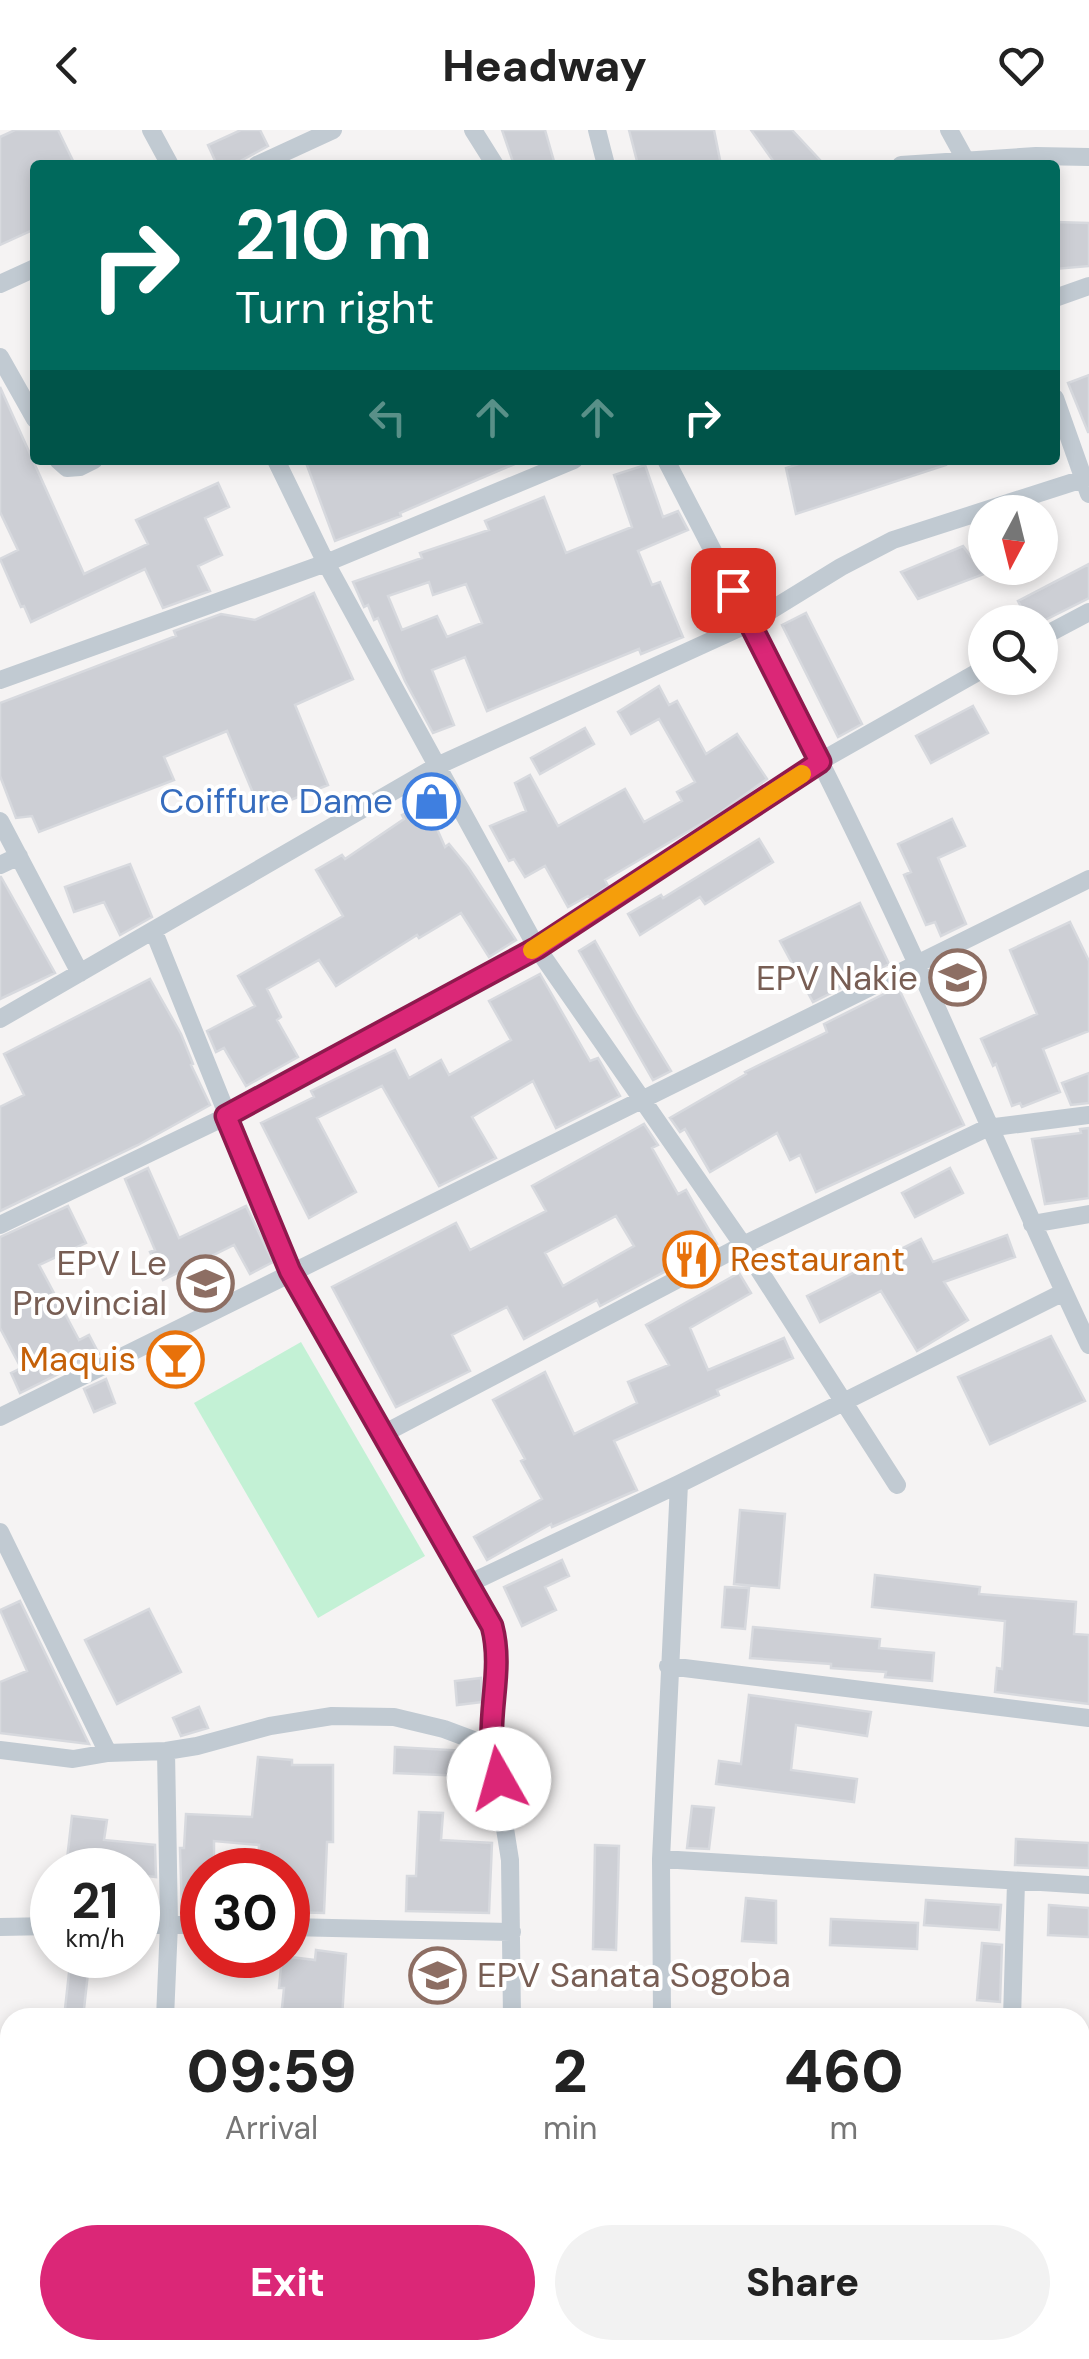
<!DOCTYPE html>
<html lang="en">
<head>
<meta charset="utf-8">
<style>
  :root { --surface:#fff; --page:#f2f2f2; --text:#222; --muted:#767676; --accent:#db2777 }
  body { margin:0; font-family:"DM Sans",sans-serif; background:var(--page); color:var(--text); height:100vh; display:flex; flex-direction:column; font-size:38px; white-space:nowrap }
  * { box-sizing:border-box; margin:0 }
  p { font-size:32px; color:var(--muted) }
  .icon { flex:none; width:55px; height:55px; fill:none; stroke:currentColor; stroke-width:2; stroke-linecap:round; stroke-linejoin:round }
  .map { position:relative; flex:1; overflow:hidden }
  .panel { position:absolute; left:0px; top:1878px; width:1090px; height:352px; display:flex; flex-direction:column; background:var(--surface); border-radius:30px 30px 0 0; box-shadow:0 5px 15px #0003 }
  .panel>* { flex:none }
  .hud { position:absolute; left:30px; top:30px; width:1030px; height:305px; border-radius:10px; box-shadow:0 5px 15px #0003; background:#00695c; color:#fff; overflow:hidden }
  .needle { width:65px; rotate:187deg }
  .fabs { position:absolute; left:968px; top:365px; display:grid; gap:20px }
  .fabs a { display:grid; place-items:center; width:90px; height:90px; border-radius:50%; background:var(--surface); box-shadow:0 5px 15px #0003; font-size:50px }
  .speed { position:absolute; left:30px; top:1718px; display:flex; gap:20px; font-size:50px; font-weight:700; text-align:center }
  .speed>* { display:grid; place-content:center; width:130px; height:130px; border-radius:50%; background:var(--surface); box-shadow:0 5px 15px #0003; line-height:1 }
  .speed small { font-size:25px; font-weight:400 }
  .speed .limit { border:15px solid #d22; background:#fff; color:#111 }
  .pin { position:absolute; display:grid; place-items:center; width:85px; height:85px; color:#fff; margin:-42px; border-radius:20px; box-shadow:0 5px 15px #0006 }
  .me { position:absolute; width:110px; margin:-55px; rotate:353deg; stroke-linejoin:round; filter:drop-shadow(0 0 8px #0008) }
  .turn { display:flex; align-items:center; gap:35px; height:210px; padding:0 40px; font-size:45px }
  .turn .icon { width:130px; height:130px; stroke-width:2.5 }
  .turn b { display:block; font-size:70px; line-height:85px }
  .lanes { display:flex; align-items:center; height:95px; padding:0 40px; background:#0003; justify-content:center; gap:50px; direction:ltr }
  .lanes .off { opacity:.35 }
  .eta { display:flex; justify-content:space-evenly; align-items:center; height:170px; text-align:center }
  .eta b { font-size:60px; font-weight:800; line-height:70px }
  .action { display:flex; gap:20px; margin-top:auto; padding:20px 40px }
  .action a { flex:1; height:115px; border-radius:60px; background:var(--accent); color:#fff; font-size:40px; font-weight:800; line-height:115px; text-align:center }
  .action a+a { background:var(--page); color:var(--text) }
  header { display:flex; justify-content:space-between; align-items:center; height:130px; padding:0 40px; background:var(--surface); font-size:45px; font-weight:800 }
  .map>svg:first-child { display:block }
</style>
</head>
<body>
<header><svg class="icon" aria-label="back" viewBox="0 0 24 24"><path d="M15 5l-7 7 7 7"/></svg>Headway<svg class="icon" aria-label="heart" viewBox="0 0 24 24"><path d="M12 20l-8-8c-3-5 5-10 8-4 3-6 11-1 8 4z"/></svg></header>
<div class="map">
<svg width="1089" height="2229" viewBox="0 0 1089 2229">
  <rect width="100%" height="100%" fill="#f5f3f3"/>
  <path fill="#c3f1d5" d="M301 1212 425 1426 318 1488 194 1273Z"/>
  <path fill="#cdcfd5" stroke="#d7d9de" stroke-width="2.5" fill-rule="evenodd" d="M15 0H58L75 35H35V99L0 115V7Z
    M241 0H260L268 16 233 35H217L208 15Z
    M502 0H545L555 35H514Z
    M629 0H714L721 35H638Z
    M751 0H792L820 30 802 35H776Z
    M1055 92 1089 93V136L1055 139Z
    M1089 245V302H1088L1068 253Z
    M0 257 84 444 148 414 136 390 218 353 229 377 205 388 222 425 198 436 210 461 163 478 145 439 31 492 24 476 21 477 0 429 18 420 0 382Z
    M305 330H524L400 383 401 386 335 411Z
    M811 330H945L946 335 796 384 786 338Z
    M645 335 663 387 678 381 688 400 638 421 652 455 660 452 683 507 641 524 639 519 487 581 465 527 432 540 454 595 433 603 405 551 378 488 374 490 368 475 364 477 353 452 422 428 420 423 489 400 485 391 544 367 566 423 632 397 614 345ZM429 452 433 465 466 454 482 493 447 507 437 486 402 500 388 466Z
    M963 416 984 444 918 469 901 442Z
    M1089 434V468L1041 492H1029L1018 471Z
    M314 463 353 549 295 575 328 655 261 682 227 601 164 627 174 650 39 702 32 686 16 688 0 646V573L176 506 174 501 221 484 255 490Z
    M806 483 862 594 838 607 782 495Z
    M659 556 669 575 677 571 706 624 737 604 767 649 718 684 605 750 608 756 590 768 588 766 568 777 545 736 525 747 514 729 509 731 490 696 526 681 515 653 530 645 558 696 625 659 644 692 682 671 677 662 695 652 659 589 631 604 618 582Z
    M973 576 988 603 931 633 916 606Z
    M585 598 594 614 540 644 531 628Z
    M426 674 445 717 449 714 468 737 516 810 489 827 461 783 419 808 417 805 336 856 319 830 267 859 281 887 277 890 298 927 246 956 224 918 216 922 207 901 255 876 238 846 343 786 316 740 342 725 345 729 404 689 402 685Z
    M952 689 965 716 938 728 966 794 941 806 935 792 926 795 904 745 911 742 898 714Z
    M759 709 773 732 705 774 700 767 640 805 628 784 661 765 663 768Z
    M130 734 152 787 120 805 104 772 74 782 65 757Z
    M1 747 55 843 0 869V747Z
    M860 773 889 834 813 872 780 811Z
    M1070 792 1089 831V901L1043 919 1060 962 1022 977 1020 973 1012 976 996 934 993 936 981 909 1037 884 1010 820Z
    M595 811 637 885 671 941 653 950 579 821Z
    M540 844 590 931 598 928 620 966 556 998 533 951 472 987 496 1028 439 1056 382 956 317 988 356 1062 309 1088 261 993 314 967 311 961 395 920 409 948 441 930 449 945 511 910 489 871Z
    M150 849 181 904 193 934 191 935 210 975 138 1015 0 1081V977L24 965 4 924Z
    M898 857 964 995 816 1062 800 1025 790 1030 777 1003 710 1042 685 999 680 1002 670 988 746 944 745 942 827 902 824 894Z
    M1089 943V973L1071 975 1062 953Z
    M644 994 658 1015 652 1018 678 1064 686 1060 717 1114 600 1176 597 1170 524 1209 507 1177 452 1205 470 1241 396 1277 332 1157 456 1093 470 1120 546 1081 532 1056ZM616 1086 634 1116 563 1156 545 1123Z
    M1089 998V1068L1045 1074 1032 1009 1081 1003 1080 999Z
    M148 1038 179 1108 246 1076 273 1132 250 1144 234 1115 163 1150 150 1122 155 1120 125 1049Z
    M950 1038 963 1063 915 1087 902 1063Z
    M68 1076 86 1113 39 1135 79 1210 89 1205 99 1224 20 1263 11 1243 21 1238 0 1198V1107Z
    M1007 1105 1015 1127 944 1152 968 1190 917 1221 881 1161 820 1192 807 1166 921 1109 933 1132Z
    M739 1143 751 1163 690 1198 708 1240 784 1208 793 1228 717 1260 719 1265 614 1311 637 1360 552 1397 551 1394 487 1430 474 1407 542 1369 521 1331 525 1329 493 1270 545 1242 574 1304 637 1273 628 1252 669 1235 646 1195Z
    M1051 1206 1085 1271 990 1314 958 1247Z
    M182 1229 193 1249 177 1258 166 1238Z
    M106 1249 115 1273 94 1282 84 1259Z
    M740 1380 785 1384 779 1458 734 1454Z
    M562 1430 569 1446 545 1457 556 1480 522 1496 504 1457Z
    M875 1445 980 1457 979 1464 1076 1472 1074 1504 1089 1505V1574L995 1562 997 1538 1002 1539 1005 1491 872 1477Z
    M725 1457 749 1458 745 1499 722 1497Z
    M20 1471 89 1614 0 1603V1552L27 1541 0 1480Z
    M149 1479 181 1542 117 1574 85 1510Z
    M753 1497 880 1509 879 1518 934 1523 932 1551 885 1547 886 1542 831 1538V1534L750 1528Z
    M481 1548 483 1572 457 1575 455 1551Z
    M749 1565 871 1582 867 1606 796 1595 791 1640 857 1649 854 1672 716 1654 719 1631 741 1634Z
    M199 1577 208 1598 181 1606 173 1588Z
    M395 1617 466 1621 465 1646 394 1643Z
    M258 1627 292 1630V1635H333V1712H327L324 1783 288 1782V1740H258L259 1715 214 1711V1740H202V1783L182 1782 180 1718H184L186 1684 252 1687Z
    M692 1676 714 1678 709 1719 687 1718Z
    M419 1682 443 1683 441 1710 492 1713 489 1783 406 1781 407 1746H416Z
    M72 1686 107 1690 104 1710 155 1715 156 1747 138 1745V1740L66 1738Z
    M1016 1709 1089 1713V1738L1015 1735Z
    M595 1715 619 1716 616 1820 593 1819Z
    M746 1768 776 1771V1813L742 1811Z
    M926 1770 1001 1775 999 1800 924 1795Z
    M1049 1775 1089 1778V1807L1048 1805Z
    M831 1789 918 1793 917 1819 830 1815Z
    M982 1813 1002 1815 1000 1872 977 1870Z
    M316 1820 346 1824 342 1888H281L284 1858H279L282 1826 315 1830Z
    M71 1825H90L83 1888H64Z"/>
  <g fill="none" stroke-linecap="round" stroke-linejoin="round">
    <path stroke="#c1cad2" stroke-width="18" d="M151 0 170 35
      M473 0 495 35
      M597 0 606 35
      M949 0 965 29
      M257 35 333 0
      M901 35 1036 26 1089 27
      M0 154 35 138
      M1055 168 1089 156
      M0 227 35 289
      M1055 268 1089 364
      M58 330 67 338 80 337 94 330
      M276 330 326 433 537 818 743 1115 897 1355
      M666 330C752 497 839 663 917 834 975 961 1029 1089 1089 1215
      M1040 508 1089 482
      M0 550 326 433 574 330
      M0 691 80 843
      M0 735 19 726
      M154 802 290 1141 492 1496 498 1516V1536L492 1617 510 1730 512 1888
      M0 889 437 636 750 493 841 437 893 410 1089 347
      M1032 1094 1089 1084
      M0 1095 227 986 537 818 819 632 985 538
      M0 1287 1089 749
      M385 1303 743 1115 987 998 1089 985
      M0 1402 108 1623
      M468 1454 679 1354 1064 1162
      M668 1536 1089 1588
      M0 1620 73 1629 108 1623 166 1621 197 1616 270 1596 332 1586 394 1587 444 1599 492 1617
      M661 1729 1089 1755
      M138 1795H202
      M0 1797 52 1796
      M288 1797 512 1802
      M165 1888 169 1794 166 1621
      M662 1888 661 1729 679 1354
      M1012 1888 1016 1752
      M0 1980H10
      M1080 2007H1089
      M640 2220 888 2229
      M273 2229V2220
      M404 2229V2220"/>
  </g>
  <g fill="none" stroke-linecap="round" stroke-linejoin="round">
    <defs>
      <path id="route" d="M499 1649C497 1639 492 1628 492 1617 489 1576 503 1537 492 1496L290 1141 226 986 537 818 820 632 733 460"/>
    </defs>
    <use href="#route" stroke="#8e194d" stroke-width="25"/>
    <use href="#route" stroke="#db2777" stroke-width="18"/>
    <path stroke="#f59e0b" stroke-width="18" d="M532 820 802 644"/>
  </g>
  <defs>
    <symbol id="shop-ring" viewBox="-11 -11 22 22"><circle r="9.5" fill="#fff" stroke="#3f7fe0" stroke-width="1.5"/><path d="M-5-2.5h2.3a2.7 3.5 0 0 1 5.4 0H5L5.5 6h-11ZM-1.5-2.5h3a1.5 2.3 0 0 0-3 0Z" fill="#3f7fe0"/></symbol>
    <symbol id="school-ring" viewBox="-11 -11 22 22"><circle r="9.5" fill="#fff" stroke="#8d6e63" stroke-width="1.5"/><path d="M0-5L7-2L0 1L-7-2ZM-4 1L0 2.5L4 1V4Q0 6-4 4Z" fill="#8d6e63"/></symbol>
    <symbol id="restaurant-ring" viewBox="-11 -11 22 22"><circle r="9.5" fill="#fff" stroke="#e8710a" stroke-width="1.5"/><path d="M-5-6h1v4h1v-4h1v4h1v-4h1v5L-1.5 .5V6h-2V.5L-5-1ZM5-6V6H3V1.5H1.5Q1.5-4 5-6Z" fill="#e8710a"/></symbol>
    <symbol id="bar-ring" viewBox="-11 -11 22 22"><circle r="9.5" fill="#fff" stroke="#e8710a" stroke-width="1.5"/><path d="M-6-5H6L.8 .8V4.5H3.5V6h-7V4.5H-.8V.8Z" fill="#e8710a"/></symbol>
  </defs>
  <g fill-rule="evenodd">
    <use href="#shop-ring" x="400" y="640" width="63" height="63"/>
    <use href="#school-ring" x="926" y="816" width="63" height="63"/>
    <use href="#restaurant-ring" x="660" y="1098" width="63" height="63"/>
    <use href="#school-ring" x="174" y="1122" width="63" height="63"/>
    <use href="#bar-ring" x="144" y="1198" width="63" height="63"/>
    <use href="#school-ring" x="406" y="1814" width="63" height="63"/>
  </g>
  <g text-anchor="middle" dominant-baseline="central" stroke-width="8" stroke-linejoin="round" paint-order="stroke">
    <g font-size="35" fill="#366cbe" stroke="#fff" text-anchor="end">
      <text x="393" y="671">Coiffure Dame</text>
    </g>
    <g font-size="35" fill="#785e54" stroke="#fff" text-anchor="end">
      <text x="918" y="848">EPV Nakie</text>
      <text x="167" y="1133">EPV Le<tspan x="167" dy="40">Provincial</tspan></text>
      <text x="477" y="1845" text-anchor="start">EPV Sanata Sogoba</text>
    </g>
    <g font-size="35" fill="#c56008" stroke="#fff" text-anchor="start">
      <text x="730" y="1129">Restaurant</text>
      <text x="136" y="1229" text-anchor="end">Maquis</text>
    </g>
  </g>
</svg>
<div class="fabs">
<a><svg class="needle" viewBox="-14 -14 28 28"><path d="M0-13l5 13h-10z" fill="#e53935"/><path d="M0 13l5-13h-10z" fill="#767676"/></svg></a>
<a><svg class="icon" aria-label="search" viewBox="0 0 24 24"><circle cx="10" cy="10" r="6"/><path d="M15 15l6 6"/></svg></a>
</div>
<div class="speed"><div>21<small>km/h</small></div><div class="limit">30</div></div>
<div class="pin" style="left:733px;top:460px;background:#d93025"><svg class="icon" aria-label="arrive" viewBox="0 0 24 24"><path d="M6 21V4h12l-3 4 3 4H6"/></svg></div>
<svg class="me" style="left:499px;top:1649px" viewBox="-20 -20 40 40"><circle r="19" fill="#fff"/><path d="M0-13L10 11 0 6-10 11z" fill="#db2777"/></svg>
<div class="hud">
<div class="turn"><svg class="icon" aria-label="right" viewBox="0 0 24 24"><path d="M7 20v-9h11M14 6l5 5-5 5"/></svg><div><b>210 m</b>Turn right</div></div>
<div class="lanes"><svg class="icon off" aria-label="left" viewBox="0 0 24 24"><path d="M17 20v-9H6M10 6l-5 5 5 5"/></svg><svg class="icon off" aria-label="ahead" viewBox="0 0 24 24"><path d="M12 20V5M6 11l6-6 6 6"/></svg><svg class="icon off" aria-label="ahead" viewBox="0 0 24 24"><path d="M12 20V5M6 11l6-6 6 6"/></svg><svg class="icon" aria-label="right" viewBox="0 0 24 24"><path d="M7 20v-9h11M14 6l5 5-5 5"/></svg></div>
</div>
<section class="panel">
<div class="eta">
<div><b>09:59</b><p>Arrival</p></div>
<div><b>2</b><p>min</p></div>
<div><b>460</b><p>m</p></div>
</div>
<div class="action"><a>Exit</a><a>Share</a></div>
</section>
</div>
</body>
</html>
